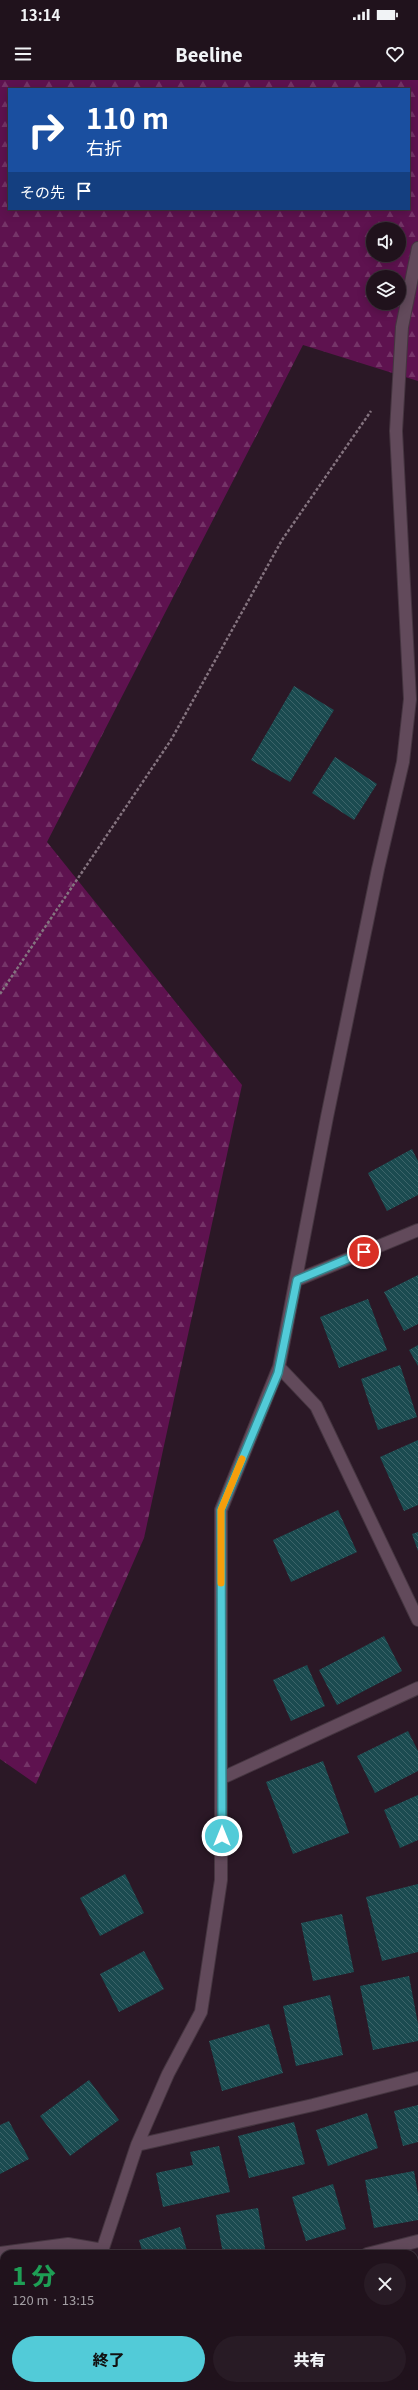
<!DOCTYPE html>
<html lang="ja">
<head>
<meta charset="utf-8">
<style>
  :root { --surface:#20121c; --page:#281b25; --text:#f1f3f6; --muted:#a29ea3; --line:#3d323b; --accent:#52cbd8 }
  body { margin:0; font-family:Georgia,"Noto Sans JP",serif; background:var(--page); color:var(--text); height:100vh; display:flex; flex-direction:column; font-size:15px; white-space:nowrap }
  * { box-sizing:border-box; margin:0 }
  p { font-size:13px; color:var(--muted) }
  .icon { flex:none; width:22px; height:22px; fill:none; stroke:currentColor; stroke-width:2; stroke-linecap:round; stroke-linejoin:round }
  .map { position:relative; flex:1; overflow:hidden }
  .side { position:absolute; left:0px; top:2170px; width:418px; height:140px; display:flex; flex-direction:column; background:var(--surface); border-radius:12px 12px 0 0; box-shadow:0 2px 10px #0003,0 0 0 1px var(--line) }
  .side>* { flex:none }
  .hud { position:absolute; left:8px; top:8px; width:402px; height:122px; border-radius:0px; box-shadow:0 2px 10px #0003,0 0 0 1px var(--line); background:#1a4fa0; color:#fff; overflow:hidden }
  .controls { position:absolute; left:366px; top:142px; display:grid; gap:8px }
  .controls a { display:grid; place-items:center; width:40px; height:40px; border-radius:50%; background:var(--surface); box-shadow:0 2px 10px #0003,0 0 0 1px var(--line); font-size:20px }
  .pin { position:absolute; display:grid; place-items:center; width:34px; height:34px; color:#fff; margin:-17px; border:2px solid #fff; border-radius:50%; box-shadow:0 1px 4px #0007 }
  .me { position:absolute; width:44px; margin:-22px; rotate:0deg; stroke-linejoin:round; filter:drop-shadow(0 0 3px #0008) }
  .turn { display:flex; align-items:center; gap:14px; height:84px; padding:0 12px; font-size:18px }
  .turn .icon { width:52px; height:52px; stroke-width:2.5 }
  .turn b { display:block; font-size:28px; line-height:34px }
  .then { display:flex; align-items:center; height:38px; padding:0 12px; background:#0003; gap:8px; font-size:15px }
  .round { display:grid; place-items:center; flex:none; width:42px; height:42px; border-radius:21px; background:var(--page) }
  .overview { display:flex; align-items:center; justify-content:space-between; height:68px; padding:0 12px }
  h1 { font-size:24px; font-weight:800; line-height:30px; color:#1e9e55 }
  .cta { display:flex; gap:8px; margin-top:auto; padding:8px 12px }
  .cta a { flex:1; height:46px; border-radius:24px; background:var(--accent); color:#111; font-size:16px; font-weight:800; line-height:46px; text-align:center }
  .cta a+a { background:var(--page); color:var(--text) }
  .status { display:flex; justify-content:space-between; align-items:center; height:28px; padding:0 20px; background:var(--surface); direction:ltr }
  .status svg { height:11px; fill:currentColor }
  header { display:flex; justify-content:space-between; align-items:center; height:52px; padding:0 12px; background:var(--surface); font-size:18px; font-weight:800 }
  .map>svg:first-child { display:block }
</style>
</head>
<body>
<div class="status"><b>13:14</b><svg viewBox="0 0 49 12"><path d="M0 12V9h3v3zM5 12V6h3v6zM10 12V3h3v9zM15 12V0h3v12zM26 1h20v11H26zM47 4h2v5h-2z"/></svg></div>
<header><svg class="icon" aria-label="menu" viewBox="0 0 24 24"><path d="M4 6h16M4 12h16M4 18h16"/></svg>Beeline<svg class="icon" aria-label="heart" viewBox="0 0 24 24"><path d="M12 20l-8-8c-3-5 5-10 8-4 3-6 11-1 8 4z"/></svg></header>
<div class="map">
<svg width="418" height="2310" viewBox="0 0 418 2310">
  <defs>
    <pattern id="forest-firs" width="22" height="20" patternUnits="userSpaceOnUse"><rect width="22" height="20" fill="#5e124f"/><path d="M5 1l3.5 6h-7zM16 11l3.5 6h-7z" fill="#753468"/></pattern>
    <pattern id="building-back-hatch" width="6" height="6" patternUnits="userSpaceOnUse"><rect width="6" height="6" fill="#1b4b50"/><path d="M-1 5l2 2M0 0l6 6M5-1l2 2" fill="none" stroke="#3c6469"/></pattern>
  </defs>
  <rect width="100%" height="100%" fill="#2b1826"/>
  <path fill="url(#forest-firs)" fill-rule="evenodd" d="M0 0H418V301L303 265 47 762 242 1005 144 1458 36 1704 0 1679ZM9 9H409V129H9ZM373 149H399V175H373ZM373 197H399V223H373Z"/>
  <path fill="url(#building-back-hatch)" d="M294 606 334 630 290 702 251 680Z
    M335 677 377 704 354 740 312 713Z
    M412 1069 418 1081V1115L387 1131 368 1093Z
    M418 1195V1244L404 1251 384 1212Z
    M368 1219 387 1270 339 1288 320 1237Z
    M418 1265V1286L409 1270Z
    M400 1285 417 1337 378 1350 361 1299Z
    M418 1360V1425L404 1431 380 1377Z
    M338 1430 357 1472 291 1502 273 1460Z
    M418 1452V1471L412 1454Z
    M384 1556 402 1591 337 1625 319 1590Z
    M307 1585 325 1626 291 1641 273 1600Z
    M408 1651 418 1671V1691L375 1713 357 1676Z
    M323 1681 349 1753 293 1774 266 1702Z
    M418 1715V1760L400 1768 384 1730Z
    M125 1794 144 1833 100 1856 80 1818Z
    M418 1804V1872L382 1881 366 1817Z
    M342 1834 354 1892 313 1901 301 1843Z
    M144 1871 164 1909 119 1932 100 1894Z
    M409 1896 418 1944V1961L373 1970 360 1906Z
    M330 1915 343 1975 296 1986 283 1926Z
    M269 1944 283 1993 222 2011 209 1961Z
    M89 2000 119 2040 70 2076 40 2036Z
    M418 2025V2062L403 2066 394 2031Z
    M367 2033 378 2068 328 2086 316 2050Z
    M9 2041 29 2079 0 2094V2045Z
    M294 2042 305 2084 249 2098 238 2056Z
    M219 2066 230 2112 163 2127 156 2093 193 2085 190 2072Z
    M414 2091 418 2114V2140L374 2148 365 2100Z
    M333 2104 346 2149 306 2161 292 2117Z
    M258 2128 266 2174H223L216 2135Z
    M180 2147 188 2174H143L139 2160Z
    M418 2196V2238L414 2239V2197Z
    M267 2306 268 2310H251V2309Z
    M286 2306H364L366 2310H287Z"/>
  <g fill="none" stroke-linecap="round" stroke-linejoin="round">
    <defs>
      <path id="street" d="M297 1200 418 1150
        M279 1287 316 1326 418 1540
        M222 1698 418 1608
        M137 2065 313 2025 418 1998
        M0 2173 68 2164 103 2170
        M101 2174 137 2065 168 1994 201 1932 221 1800V1430L279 1287 327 1037 378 789 403 682 410 619 396 351 402 247 418 168
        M367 2174 418 2161
        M57 2310 58 2306"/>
    </defs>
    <use href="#street" stroke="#453540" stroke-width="14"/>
    <path stroke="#84737f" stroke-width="2.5" stroke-dasharray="3 2" stroke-linecap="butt" d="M0 914 171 660 282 460 371 331"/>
    <use href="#street" stroke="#624a5b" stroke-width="12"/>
  </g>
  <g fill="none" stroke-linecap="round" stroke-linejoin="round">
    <defs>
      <path id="route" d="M222 1756 221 1430 278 1293 297 1200 364 1172"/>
    </defs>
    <use href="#route" stroke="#35848c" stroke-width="10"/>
    <use href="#route" stroke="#52cbd8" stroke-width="7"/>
    <path stroke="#f59e0b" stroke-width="7" d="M221 1503V1430L242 1379"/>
  </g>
</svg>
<div class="controls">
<a><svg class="icon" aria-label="sound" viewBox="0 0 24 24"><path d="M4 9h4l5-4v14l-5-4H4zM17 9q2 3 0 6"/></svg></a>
<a><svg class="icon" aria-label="layers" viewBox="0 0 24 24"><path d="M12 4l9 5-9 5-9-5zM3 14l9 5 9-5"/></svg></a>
</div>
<div class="pin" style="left:364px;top:1172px;background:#d93025"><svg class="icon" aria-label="arrive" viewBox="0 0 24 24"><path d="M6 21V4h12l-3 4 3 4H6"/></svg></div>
<svg class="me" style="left:222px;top:1756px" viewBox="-20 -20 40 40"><circle r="17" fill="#52cbd8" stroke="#fff" stroke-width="3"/><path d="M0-11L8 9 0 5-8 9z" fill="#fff"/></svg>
<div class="hud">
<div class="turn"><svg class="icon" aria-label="right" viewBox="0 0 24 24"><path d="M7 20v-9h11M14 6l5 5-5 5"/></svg><div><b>110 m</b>右折</div></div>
<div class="then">その先<svg class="icon" aria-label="arrive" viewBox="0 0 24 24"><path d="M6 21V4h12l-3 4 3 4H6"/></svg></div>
</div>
<section class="side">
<div class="overview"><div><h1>1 分</h1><p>120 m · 13:15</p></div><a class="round"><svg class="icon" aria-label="close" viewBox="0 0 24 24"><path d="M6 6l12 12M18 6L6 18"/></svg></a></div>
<div class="cta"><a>終了</a><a>共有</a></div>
</section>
</div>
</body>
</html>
